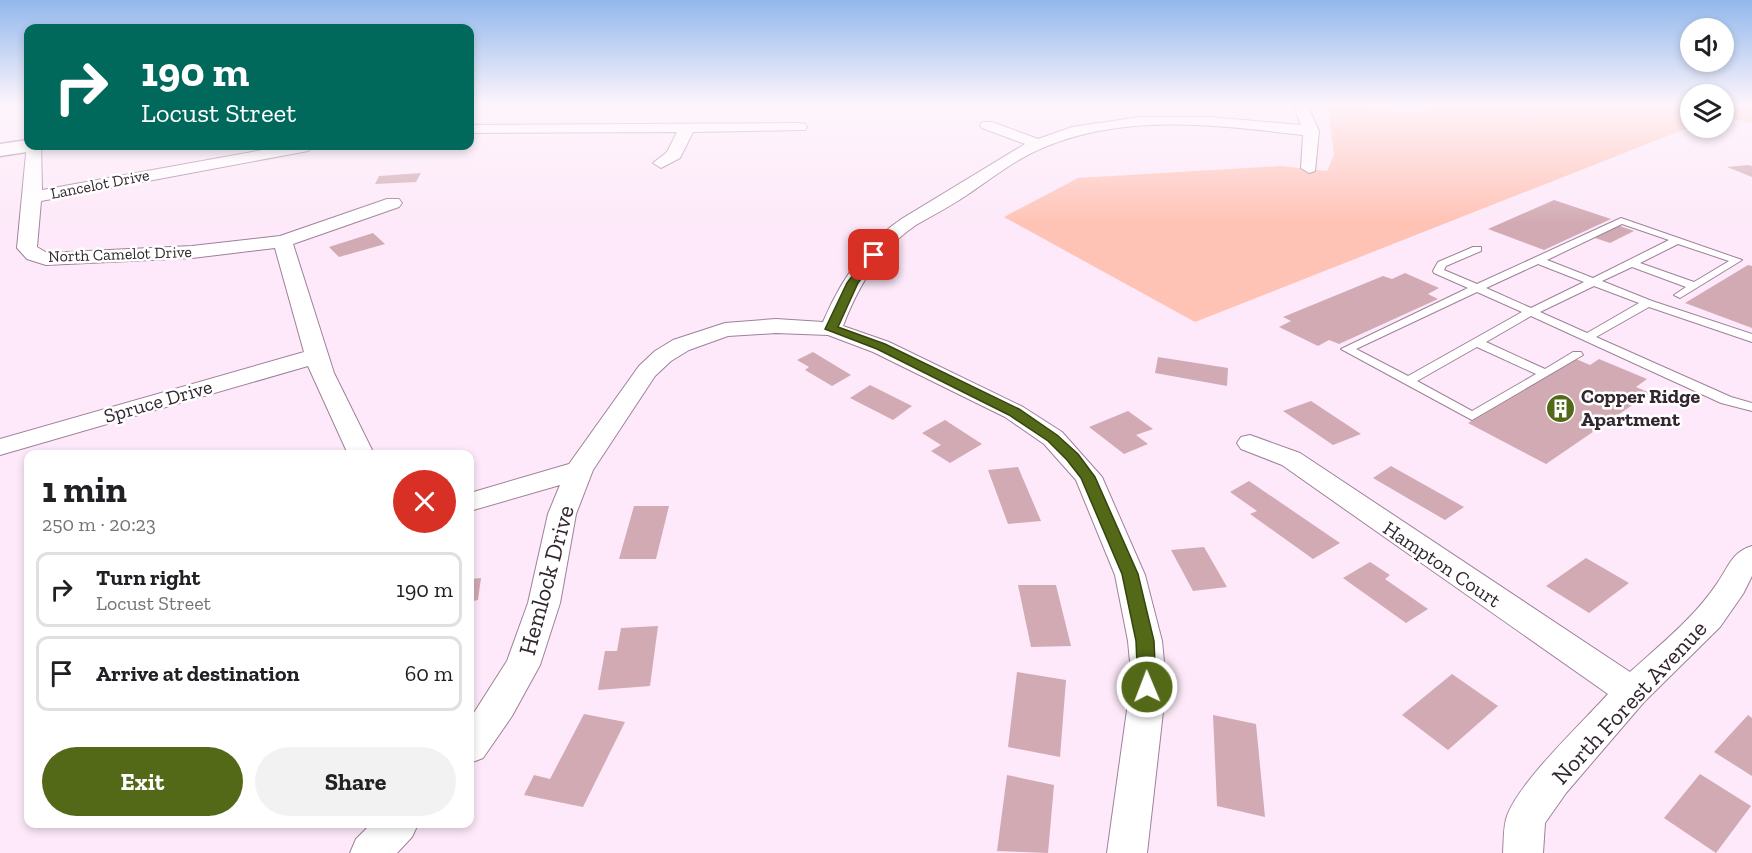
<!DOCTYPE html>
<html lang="en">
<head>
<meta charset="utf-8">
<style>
  :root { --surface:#fff; --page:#f2f2f2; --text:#202124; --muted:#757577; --line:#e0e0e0; --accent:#536918 }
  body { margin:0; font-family:"Zilla Slab",serif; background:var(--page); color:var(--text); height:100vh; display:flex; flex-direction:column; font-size:22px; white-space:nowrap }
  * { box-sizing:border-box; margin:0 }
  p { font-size:20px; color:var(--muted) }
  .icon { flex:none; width:33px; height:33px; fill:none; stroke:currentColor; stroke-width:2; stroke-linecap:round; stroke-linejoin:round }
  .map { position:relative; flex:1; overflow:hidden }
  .panel { position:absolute; left:24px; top:450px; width:450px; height:378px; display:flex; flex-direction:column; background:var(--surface); border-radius:12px; box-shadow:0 3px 9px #0003 }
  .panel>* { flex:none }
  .top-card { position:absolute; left:24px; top:24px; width:450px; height:126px; border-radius:12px; box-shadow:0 3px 9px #0003; background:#00695c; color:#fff; overflow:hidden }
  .controls { position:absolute; left:1680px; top:18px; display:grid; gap:12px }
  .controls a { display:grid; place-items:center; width:54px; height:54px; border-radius:50%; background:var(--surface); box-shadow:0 3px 9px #0003; font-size:30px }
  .pin { position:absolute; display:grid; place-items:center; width:51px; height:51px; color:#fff; margin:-26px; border-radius:12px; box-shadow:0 3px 9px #0006 }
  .me { position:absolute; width:66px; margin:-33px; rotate:359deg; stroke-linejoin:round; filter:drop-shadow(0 0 4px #0008) }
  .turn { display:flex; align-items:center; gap:21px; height:126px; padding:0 18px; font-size:27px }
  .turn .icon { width:78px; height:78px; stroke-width:2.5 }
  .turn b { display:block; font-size:42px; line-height:51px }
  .round { display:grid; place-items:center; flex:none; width:63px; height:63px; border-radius:32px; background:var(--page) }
  .overview { display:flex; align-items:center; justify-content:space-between; height:102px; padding:0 18px }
  h1 { font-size:36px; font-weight:700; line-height:45px }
  .cta { display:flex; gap:12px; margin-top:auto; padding:12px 18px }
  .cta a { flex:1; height:69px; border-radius:36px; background:var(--accent); color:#fff; font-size:24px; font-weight:700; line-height:69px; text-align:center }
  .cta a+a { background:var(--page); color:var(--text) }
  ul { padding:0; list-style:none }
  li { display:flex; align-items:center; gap:18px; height:75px; margin:0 12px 9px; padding:0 6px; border:3px solid var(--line); border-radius:12px }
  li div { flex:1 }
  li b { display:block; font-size:22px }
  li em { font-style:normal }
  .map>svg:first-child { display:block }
</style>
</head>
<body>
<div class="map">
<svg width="1752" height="853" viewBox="0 0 1752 853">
  <rect width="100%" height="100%" fill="#fde9f9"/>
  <path fill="#ffc3b6" d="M1466 104H1690V127L1195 322 1004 217 1078 178 1281 166 1327 171 1334 155 1328 107 1417 112Z
    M1724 104H1752V123L1724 117Z"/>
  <path fill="#d2aab3" d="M1748 165 1752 166V177L1727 167Z
    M421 173 416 182 375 184 379 176Z
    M1554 200 1611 219 1544 250 1488 229Z
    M1617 225 1634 231 1610 243 1592 237Z
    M373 233 385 244 339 257 329 247Z
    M1748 265 1752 266V328L1685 303Z
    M1405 273 1439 288 1428 294 1438 299 1339 344 1329 340 1318 346 1279 327 1291 321 1283 317 1383 276 1392 279Z
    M813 352 851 375 832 386 805 370 809 367 797 360Z
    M1158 357 1228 368 1227 386 1155 373Z
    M1576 359 1590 365 1599 359 1647 379 1636 387 1650 393 1546 464 1468 423Z
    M870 385 912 406 893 420 850 398Z
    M1311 401 1361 434 1333 445 1283 411Z
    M1128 411 1153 429 1136 435 1148 444 1124 454 1089 427Z
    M945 420 982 444 950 463 931 451 941 445 922 433Z
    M1391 466 1464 507 1445 520 1373 478Z
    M1018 467 1041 521 1008 524 988 470Z
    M1249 481 1340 543 1313 559 1250 514 1257 511 1230 492Z
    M634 506H669L656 559H619Z
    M1204 547 1227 587 1193 591 1171 550Z
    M1586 558 1629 583 1589 613 1546 586Z
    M1370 562 1390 575 1385 579 1428 609 1406 623 1343 578Z
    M481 578 478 600 470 602V579Z
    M1018 585H1056L1071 646 1031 647Z
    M658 626 650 686 598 690 605 651H617L621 628Z
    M1017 672 1066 680 1060 757 1008 747Z
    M1452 674 1498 706 1448 750 1402 715Z
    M584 714 625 722 583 807 524 795 534 775 550 779Z
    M1213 715 1256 724 1265 817 1217 806Z
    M1748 715 1752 718V776L1714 752Z
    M1700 774 1751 806 1716 853 1664 818Z
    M1007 775 1054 785 1048 853 997 851Z"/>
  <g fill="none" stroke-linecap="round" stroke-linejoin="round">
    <defs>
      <path id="lane" d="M1621 218 1742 260 1680 298 1674 295 1686 287 1632 267 1602 281 1652 301 1752 334V342L1649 307 1596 337 1731 397 1752 403V411L1721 403 1531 316 1486 342 1545 369 1573 352H1581L1583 355 1472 420 1341 349 1468 288 1434 273 1433 271 1438 262 1473 247H1481V251L1446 266 1444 270 1477 284ZM1622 224 1669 240 1593 278 1547 260ZM1678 244 1729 261 1694 282 1640 263ZM1538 264 1584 282 1531 308 1486 288ZM1594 286 1639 303 1587 333 1540 312ZM1477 292 1522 312 1408 376 1356 349ZM1477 347 1536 374 1472 411 1417 381Z"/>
      <path id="street" d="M1293 104H1307L1319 131 1315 171 1309 173 1301 168 1303 135C1218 125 1126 113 1045 147 1017 158 992 178 967 195 951 206 933 215 916 225 880 249 858 286 843 326L889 342 1023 407 1062 432 1102 477 1145 575 1162 641 1165 672 1164 703 1147 853H1107L1128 703 1131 672 1128 641 1115 575 1076 480 1044 444 1005 417 873 352 828 335 776 333 728 336 689 350 671 361 655 376 593 470 576 514 560 603 540 665 512 716 483 758 470 763V719L507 661 528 603 548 514 560 485 470 511V493L569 464 639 366 655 351 673 340 725 323 776 319 823 322C840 282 866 242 903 218L1025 144 982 128 980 125 982 122H992L1038 139 1072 127 1140 117H1209L1301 125Z
        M800 123 805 124 807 127 805 130 693 132 680 158 661 168 653 163 667 152 677 132 470 133V125Z
        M27 143 28 146H41L42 190 285 146H316L308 151 41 201 37 247 47 253 192 246 280 236 387 199H399L402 203 399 207 293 244 334 373 374 454H348L308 366 0 455V439L304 352 275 248 192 258 46 265 27 259 17 248Z
        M1250 435 1300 453 1630 672C1661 644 1695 617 1718 582 1729 566 1732 552 1752 546V576L1743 594 1720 627 1644 702 1566 793 1545 823 1543 853H1503C1504 841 1503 827 1507 816 1519 782 1582 723 1608 694L1282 465 1241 449 1237 443 1241 437Z
        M371 824H418L412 837 397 853H350L356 839Z"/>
      <path id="secondary" d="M28 140V146H43L40 150 0 156V144Z"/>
    </defs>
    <use href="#lane" stroke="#9f8199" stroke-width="2"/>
    <use href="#street" stroke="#9f8199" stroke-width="2"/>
    <use href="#secondary" stroke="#9f8199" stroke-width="3"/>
    <use href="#lane" fill="#fff" fill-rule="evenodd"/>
    <use href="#street" fill="#fff" fill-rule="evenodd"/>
    <use href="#secondary" fill="#fff" fill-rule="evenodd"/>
  </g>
  <linearGradient id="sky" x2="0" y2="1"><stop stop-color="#92b8ec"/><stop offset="0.47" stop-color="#fef5fc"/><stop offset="1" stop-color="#fef5fc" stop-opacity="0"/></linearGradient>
  <rect width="1752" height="223" fill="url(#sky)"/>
  <path fill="#536918" stroke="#364410" stroke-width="1.5" d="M870 252 879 255 858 283 838 327 885 344 1019 409 1057 435 1078 454 1095 477 1138 574 1154 641 1156 687 1154 693 1147 695 1141 693 1138 687 1136 641 1122 574 1081 478 1067 460 1048 441 1009 415 877 349 825 329 847 283Z"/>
  <defs>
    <symbol id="building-disc" viewBox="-11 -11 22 22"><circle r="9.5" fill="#536918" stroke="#fff"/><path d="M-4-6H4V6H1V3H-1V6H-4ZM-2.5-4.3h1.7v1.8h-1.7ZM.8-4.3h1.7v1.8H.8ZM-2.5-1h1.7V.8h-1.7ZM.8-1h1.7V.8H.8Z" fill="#fff"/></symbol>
  </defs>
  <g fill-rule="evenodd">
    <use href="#building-disc" x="1544" y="392" width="33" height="33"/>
  </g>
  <g text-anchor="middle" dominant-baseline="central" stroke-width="5" stroke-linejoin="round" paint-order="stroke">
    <g font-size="16" fill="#32262f" stroke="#fff">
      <text transform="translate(100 184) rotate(-11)">Lancelot Drive</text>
      <text transform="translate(120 254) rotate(-2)">North Camelot Drive</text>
    </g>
    <g font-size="20" font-weight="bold" fill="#32262f" stroke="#fff" text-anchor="start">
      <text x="1581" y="396">Copper Ridge<tspan x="1581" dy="23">Apartment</tspan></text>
    </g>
    <g font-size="20" fill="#32262f" stroke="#fff">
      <text transform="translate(158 401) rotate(-16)">Spruce Drive</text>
      <text transform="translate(1442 564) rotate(34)">Hampton Court</text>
    </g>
    <g font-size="24" fill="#32262f" stroke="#fff">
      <text transform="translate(546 580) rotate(-75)">Hemlock Drive</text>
      <text transform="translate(1629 702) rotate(-47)">North Forest Avenue</text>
    </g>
  </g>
</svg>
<div class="controls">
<a><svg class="icon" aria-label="sound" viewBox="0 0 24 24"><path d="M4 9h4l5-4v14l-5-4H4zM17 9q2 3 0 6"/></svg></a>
<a><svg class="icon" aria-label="layers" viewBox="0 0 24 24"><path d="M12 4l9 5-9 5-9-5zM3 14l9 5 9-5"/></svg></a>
</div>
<div class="pin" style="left:874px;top:255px;background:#d93025"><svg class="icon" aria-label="arrive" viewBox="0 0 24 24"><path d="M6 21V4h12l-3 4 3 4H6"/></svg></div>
<svg class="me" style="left:1147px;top:687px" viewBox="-20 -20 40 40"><circle r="17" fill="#536918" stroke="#fff" stroke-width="3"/><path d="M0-11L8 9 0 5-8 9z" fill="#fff"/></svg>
<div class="top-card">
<div class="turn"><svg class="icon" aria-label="right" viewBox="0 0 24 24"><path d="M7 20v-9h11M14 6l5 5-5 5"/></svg><div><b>190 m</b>Locust Street</div></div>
</div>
<section class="panel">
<div class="overview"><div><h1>1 min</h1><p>250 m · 20:23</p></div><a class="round" style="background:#d93025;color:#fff"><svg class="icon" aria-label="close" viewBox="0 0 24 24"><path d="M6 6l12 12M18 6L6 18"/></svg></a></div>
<ul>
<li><svg class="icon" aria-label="right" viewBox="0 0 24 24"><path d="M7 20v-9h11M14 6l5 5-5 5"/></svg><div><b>Turn right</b><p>Locust Street</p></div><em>190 m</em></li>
<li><svg class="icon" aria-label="arrive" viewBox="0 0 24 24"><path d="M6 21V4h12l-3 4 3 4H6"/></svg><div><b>Arrive at destination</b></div><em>60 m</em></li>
</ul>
<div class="cta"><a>Exit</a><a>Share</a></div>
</section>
</div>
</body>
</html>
